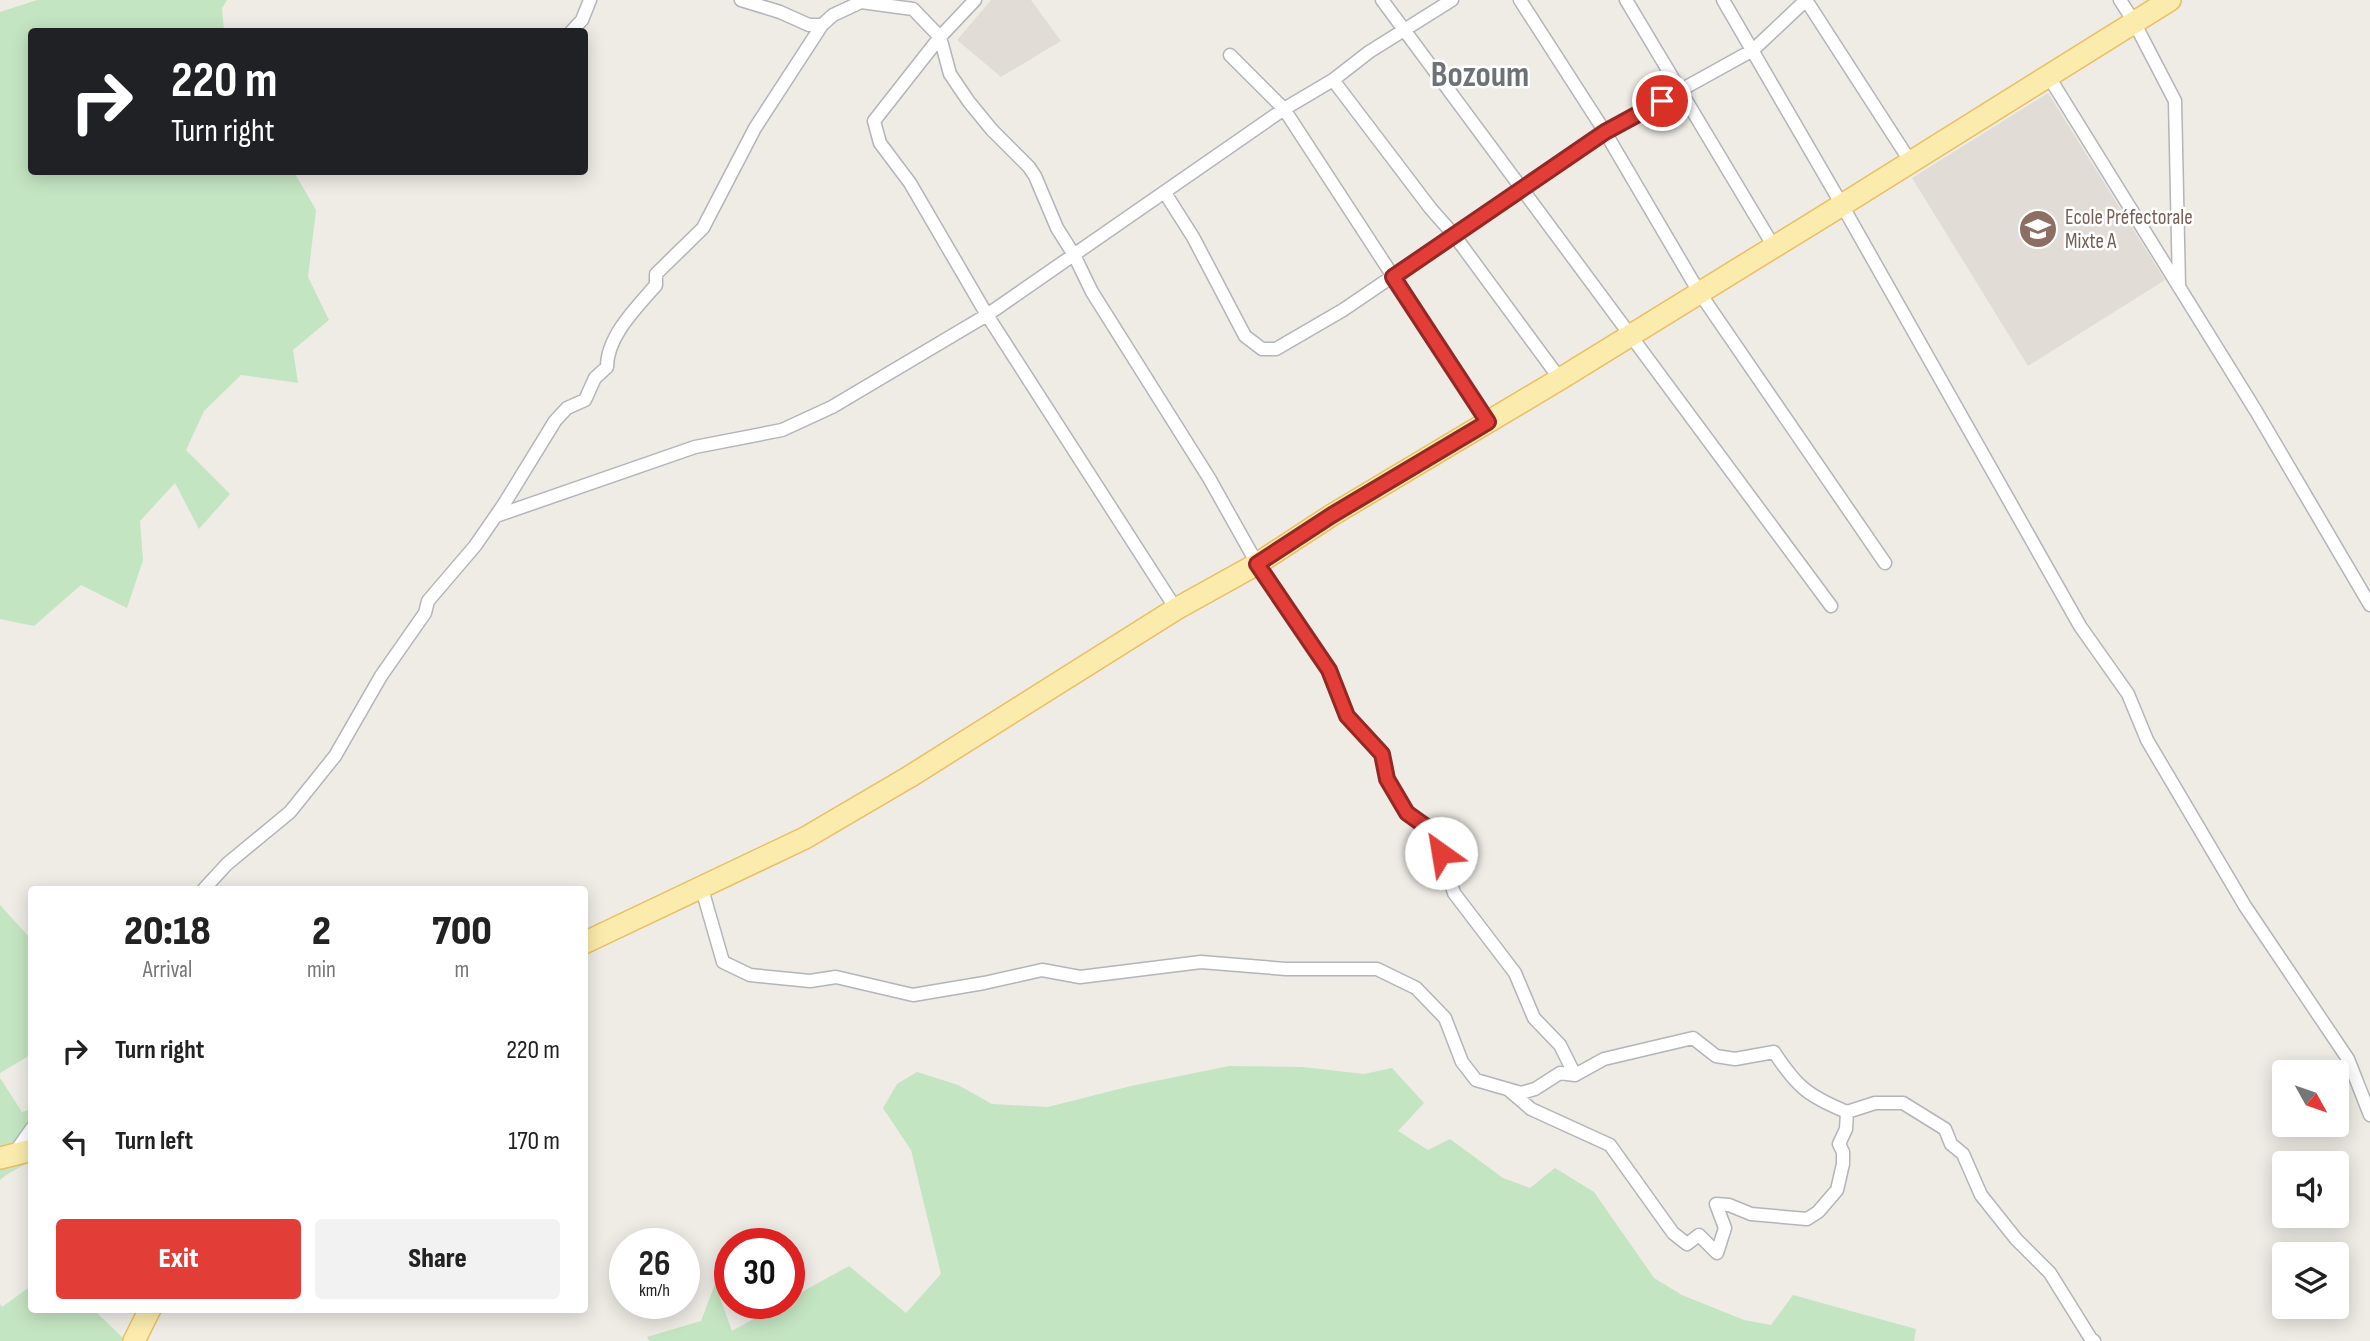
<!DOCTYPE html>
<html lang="en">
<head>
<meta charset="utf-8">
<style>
  :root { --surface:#fff; --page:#f2f2f2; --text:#222; --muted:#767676; --accent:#e23d37 }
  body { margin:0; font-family:"Sofia Sans Condensed",sans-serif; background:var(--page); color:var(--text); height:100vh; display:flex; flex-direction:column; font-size:26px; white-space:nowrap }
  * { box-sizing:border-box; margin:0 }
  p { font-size:23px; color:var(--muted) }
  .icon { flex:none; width:38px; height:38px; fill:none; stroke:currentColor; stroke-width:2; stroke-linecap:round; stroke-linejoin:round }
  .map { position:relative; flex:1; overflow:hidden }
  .sheet { position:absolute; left:28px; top:886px; width:560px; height:427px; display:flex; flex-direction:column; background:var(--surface); border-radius:7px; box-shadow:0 4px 18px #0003 }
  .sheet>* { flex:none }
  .banner { position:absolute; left:28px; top:28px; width:560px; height:147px; border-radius:7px; box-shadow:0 4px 18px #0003; background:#202124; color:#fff; overflow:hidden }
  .needle { width:46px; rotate:130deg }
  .fabs { position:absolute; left:2272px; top:1060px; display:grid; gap:14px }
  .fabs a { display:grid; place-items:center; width:77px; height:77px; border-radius:7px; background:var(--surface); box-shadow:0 4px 18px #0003; font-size:35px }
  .speed { position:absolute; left:609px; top:1228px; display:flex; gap:14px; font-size:35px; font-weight:700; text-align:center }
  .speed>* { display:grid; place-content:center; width:91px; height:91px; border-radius:50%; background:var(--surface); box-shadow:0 4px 18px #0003; line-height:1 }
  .speed small { font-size:18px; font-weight:400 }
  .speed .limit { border:10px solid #d22; background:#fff; color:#111 }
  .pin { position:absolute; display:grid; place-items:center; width:60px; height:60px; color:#fff; margin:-30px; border:4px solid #fff; border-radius:50%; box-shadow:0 2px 7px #0007 }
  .me { position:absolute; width:77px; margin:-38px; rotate:328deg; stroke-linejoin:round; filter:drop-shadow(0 0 5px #0008) }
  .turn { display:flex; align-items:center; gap:24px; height:147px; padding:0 28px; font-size:32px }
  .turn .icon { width:91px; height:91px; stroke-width:2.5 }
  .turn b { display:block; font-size:49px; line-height:60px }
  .eta { display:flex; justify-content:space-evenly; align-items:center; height:119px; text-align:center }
  .eta b { font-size:42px; font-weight:800; line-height:49px }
  .button { display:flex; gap:14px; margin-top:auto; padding:14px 28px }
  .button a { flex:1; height:80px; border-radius:7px; background:var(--accent); color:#fff; font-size:28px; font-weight:800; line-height:80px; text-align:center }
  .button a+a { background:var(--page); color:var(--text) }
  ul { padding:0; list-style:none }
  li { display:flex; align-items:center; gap:21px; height:91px; padding:0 28px }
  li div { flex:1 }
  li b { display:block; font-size:26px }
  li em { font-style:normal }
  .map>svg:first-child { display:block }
</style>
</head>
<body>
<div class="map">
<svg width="2370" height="1341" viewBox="0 0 2370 1341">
  <rect width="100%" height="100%" fill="#eeece5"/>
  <path fill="#e1ddd6" d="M991 0H1031L1061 41 1001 77 957 40Z
    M2048 93 2165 280 2028 366 1912 178Z"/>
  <path fill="#c4e5c2" d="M37 0H227L222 8 224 31 32 32V172H294L316 210 308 277 329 320 293 350 298 383 241 375 204 411 186 450 230 494 199 529 175 483 140 521 143 560 127 608 81 585 34 626 0 619V12Z
    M0 905 31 939 32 1054 0 1073Z
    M1229 1066 1303 1067 1364 1074 1392 1068 1424 1103 1398 1131 1428 1150 1450 1139 1503 1178 1530 1188 1555 1168 1594 1192 1654 1278 1682 1295 1744 1320 1771 1325 1793 1295 1916 1329 1914 1341H649L647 1337 701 1321 715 1284 732 1331 781 1304H789V1299L849 1266 906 1313 941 1274 911 1150 883 1108 897 1084 917 1072 958 1085 992 1104 1048 1107 1131 1086Z
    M0 1078 22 1112 32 1109 31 1161 6 1175 0 1180Z
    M31 1286 32 1309H93L126 1341H0V1304L2 1307Z"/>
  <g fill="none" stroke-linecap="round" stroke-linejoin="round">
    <defs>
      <path id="street" d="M975 0 940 37 874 121 880 143 910 183 987 315 1176 609
        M1382 0 1831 606
        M1520 0 1605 132 1699 292 1885 563
        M1626 0 1774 247
        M1723 0 1842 205 2080 626 2128 694 2147 740 2245 906 2348 1059 2370 1115
        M1806 0 1910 161
        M2120 0 2134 22 2175 101 2179 287
        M571 32 582 20 590 0
        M1230 55 1284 109 1488 422
        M2049 77 2256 411 2370 605
        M1333 80 1431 209 1454 235 1560 379
        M1165 193 1193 237 1245 336 1262 349H1276L1343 310 1605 132 1753 50 1806 0
        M496 516 695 447 782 430 832 407 987 315 1284 109 1333 80 1369 52 1452 0
        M204 889 227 864 290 812 335 756 381 676 425 613 428 601 475 546 504 504 555 421 567 408 585 400 595 378 607 367C607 336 637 307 656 285V274L703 228 755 128 822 25
        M702 889 723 962 750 975 810 981 836 977 913 995 984 983 1042 970 1080 977 1201 962 1286 969H1377L1416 988 1445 1018 1462 1062 1476 1080 1521 1093 1535 1089 1560 1073 1575 1075 1560 1045 1534 1018 1515 973 1454 893 1435 833 1407 813 1387 779 1382 754 1347 716 1329 670 1264 576 1209 478 1092 292 1074 255 1057 228 1035 176 1029 167 992 130 969 102 950 74 940 37 913 9 861 2 833 15 822 25H809L780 12 741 0
        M1575 1075 1604 1059 1693 1038 1716 1056 1735 1059 1774 1052C1797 1087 1808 1096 1847 1112L1875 1103H1903L1945 1129 1951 1144 1963 1154 1981 1195 2016 1239 2050 1273 2091 1339 2094 1341
        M1510 1091 1531 1109 1610 1145 1673 1233 1687 1244 1699 1235 1717 1253 1725 1228 1716 1204 1729 1205 1751 1214 1807 1219 1818 1212 1837 1190 1843 1164V1152L1839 1144 1846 1129 1847 1112
        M13 1155 32 1128"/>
      <path id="primary" d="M584 943 805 838 909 777 1176 609 1257 564 1332 515 1560 379 1842 205 2170 0
        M0 1158 32 1150
        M134 1341 150 1309"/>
    </defs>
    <use href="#street" stroke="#b2b5b9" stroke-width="15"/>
    <use href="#primary" stroke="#ebbe61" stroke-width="24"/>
    <use href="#street" stroke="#fff" stroke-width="12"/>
    <use href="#primary" stroke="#fbebac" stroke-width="21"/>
  </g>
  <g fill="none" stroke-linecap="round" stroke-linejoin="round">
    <defs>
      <path id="route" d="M1441 853 1435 833 1407 813 1387 779 1382 754 1347 716 1329 670 1257 564 1332 515 1488 422 1393 277 1605 132 1662 101"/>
    </defs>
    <use href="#route" stroke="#932824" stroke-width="18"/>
    <use href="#route" stroke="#e23d37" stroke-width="12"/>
  </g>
  <defs>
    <symbol id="school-disc" viewBox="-11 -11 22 22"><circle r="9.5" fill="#8d6e63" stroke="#fff"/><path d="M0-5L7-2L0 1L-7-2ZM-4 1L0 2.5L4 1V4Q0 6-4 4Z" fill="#fff"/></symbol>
  </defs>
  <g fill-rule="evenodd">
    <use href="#school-disc" x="2016" y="207" width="44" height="44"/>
  </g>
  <g text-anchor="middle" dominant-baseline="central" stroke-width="5" stroke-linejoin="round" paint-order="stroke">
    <g font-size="21" fill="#785e54" stroke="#fff" text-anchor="start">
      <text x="2065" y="217">Ecole Préfectorale<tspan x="2065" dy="24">Mixte A</tspan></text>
    </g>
    <g font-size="35" font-weight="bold" fill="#6d7276" stroke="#fff">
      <text x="1480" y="75">Bozoum</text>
    </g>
  </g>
</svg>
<div class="fabs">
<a><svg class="needle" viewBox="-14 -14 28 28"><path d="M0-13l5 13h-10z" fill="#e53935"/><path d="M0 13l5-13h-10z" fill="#767676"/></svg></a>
<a><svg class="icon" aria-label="sound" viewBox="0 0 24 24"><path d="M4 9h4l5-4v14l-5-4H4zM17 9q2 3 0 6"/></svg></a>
<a><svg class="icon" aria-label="layers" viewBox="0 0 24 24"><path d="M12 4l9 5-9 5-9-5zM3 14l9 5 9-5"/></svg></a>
</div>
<div class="speed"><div>26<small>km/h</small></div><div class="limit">30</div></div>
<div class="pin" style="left:1662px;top:101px;background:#d93025"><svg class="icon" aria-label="arrive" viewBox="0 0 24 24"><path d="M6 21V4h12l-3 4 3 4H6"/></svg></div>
<svg class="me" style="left:1441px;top:853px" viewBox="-20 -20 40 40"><circle r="19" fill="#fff"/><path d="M0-13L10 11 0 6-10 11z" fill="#e23d37"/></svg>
<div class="banner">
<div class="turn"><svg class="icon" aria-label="right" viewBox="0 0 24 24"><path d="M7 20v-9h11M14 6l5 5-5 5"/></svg><div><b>220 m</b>Turn right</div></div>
</div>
<section class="sheet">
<div class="eta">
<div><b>20:18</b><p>Arrival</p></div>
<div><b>2</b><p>min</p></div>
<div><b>700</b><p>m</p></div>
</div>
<ul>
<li><svg class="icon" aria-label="right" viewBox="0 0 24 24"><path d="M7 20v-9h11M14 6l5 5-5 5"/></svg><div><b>Turn right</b></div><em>220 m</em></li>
<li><svg class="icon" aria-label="left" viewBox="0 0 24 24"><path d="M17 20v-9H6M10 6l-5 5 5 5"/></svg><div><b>Turn left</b></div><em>170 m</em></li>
</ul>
<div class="button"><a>Exit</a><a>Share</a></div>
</section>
</div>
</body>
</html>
